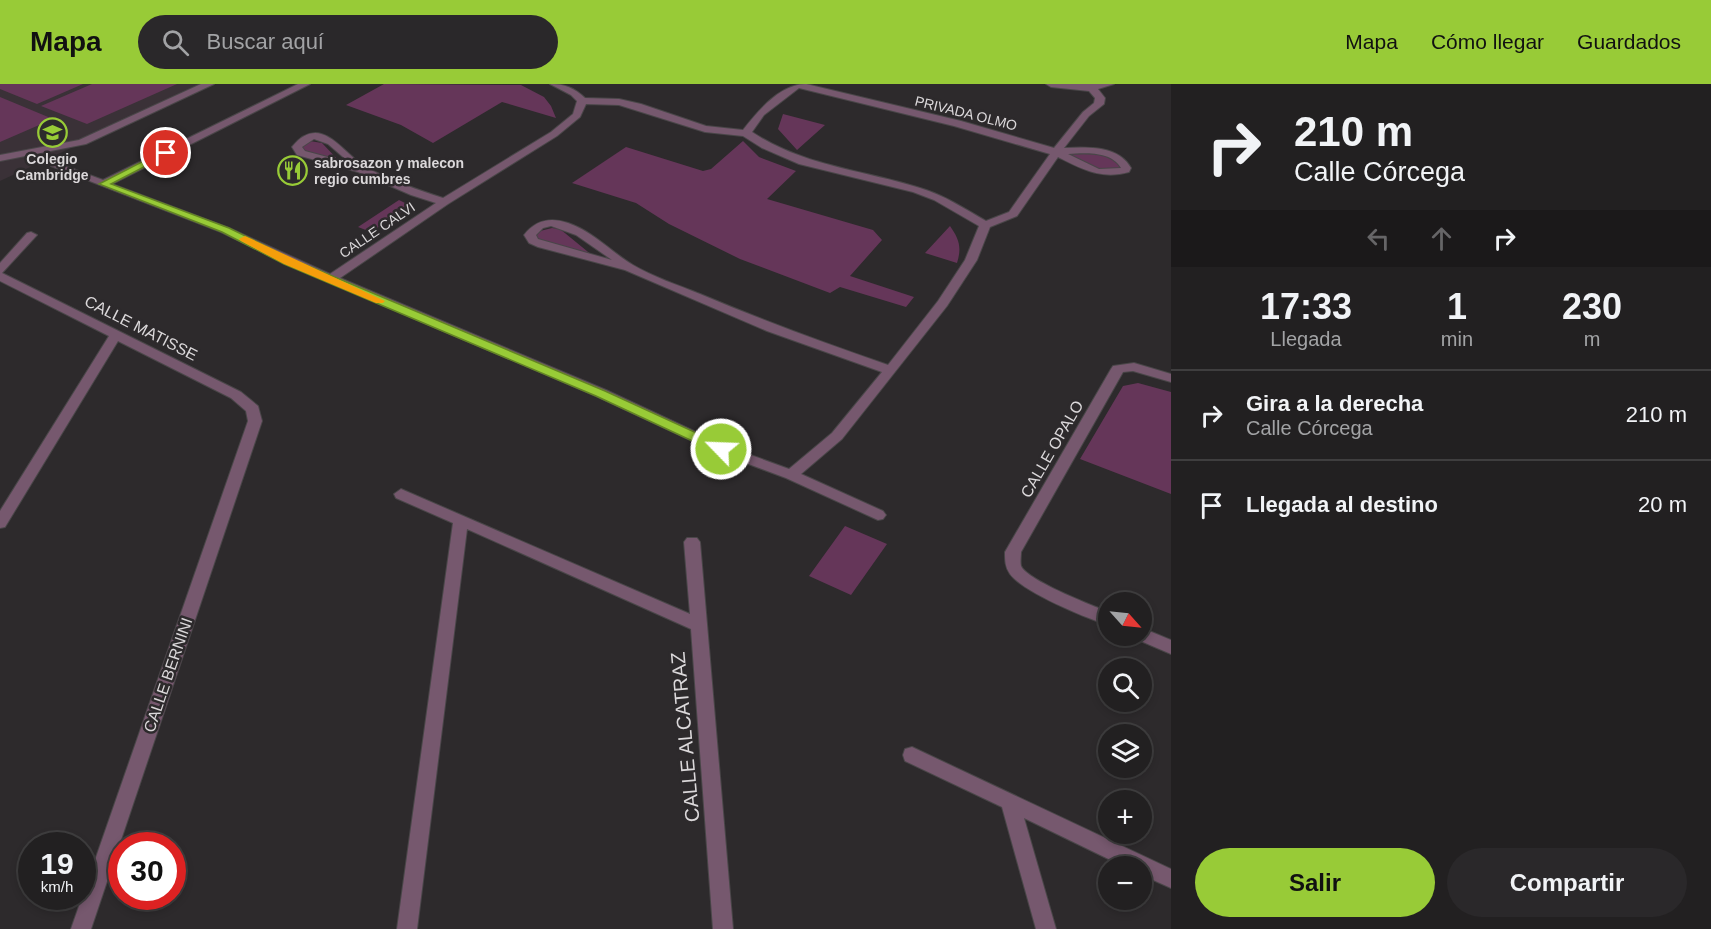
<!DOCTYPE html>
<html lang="es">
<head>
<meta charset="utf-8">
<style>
  :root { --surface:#222021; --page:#2a282a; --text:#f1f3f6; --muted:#a2a3a5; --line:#3f3e3f; --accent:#98cb37 }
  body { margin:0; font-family:Arial,sans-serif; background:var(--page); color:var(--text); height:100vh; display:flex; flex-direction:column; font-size:22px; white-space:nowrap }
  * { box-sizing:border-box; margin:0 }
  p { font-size:20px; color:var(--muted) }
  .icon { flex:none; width:33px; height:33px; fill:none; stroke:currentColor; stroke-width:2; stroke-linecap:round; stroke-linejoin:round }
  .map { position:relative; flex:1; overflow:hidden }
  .panel { display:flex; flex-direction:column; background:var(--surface); width:540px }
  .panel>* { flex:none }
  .guide { background:#222021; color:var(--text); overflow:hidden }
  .needle { width:39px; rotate:117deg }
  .tools { position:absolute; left:1098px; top:508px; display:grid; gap:12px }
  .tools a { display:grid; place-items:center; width:54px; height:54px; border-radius:50%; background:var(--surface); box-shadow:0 3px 9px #0003,0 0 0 2px var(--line); font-size:30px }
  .speed { position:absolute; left:18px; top:748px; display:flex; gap:12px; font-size:30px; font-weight:700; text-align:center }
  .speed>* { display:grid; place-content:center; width:78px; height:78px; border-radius:50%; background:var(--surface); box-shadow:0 3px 9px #0003,0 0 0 2px var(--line); line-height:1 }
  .speed small { font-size:15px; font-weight:400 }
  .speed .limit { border:9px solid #d22; background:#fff; color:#111 }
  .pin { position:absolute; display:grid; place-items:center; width:51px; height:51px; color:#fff; margin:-26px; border:3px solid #fff; border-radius:50%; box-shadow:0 2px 6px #0007 }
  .me { position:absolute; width:66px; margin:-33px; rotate:294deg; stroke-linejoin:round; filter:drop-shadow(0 0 4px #0008) }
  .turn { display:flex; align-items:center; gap:21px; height:126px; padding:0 24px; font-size:27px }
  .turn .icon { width:78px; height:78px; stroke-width:2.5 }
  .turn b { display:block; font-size:42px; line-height:51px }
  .lanes { display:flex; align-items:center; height:57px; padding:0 24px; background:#0003; justify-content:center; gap:30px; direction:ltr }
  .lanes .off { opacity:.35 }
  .eta { display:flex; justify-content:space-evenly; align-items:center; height:102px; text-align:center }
  .eta b { font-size:36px; font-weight:600; line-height:42px }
  .action { display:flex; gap:12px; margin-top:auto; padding:12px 24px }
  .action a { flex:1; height:69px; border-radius:36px; background:var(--accent); color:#111; font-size:24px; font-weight:600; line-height:69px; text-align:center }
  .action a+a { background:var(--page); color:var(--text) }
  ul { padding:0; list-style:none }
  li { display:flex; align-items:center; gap:18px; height:90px; padding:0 24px; border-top:2px solid var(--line) }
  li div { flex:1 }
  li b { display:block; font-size:22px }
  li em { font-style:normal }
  header { display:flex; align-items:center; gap:36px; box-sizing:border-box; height:84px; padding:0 30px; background:var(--accent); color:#111 }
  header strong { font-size:28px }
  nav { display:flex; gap:33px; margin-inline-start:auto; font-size:21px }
  .search { width:420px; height:54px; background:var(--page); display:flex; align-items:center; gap:15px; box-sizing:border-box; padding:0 21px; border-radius:33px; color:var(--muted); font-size:22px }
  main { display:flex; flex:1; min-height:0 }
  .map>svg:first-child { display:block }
</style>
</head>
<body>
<header>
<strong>Mapa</strong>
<div class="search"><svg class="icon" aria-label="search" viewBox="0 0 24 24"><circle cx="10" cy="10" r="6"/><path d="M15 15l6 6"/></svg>Buscar aquí</div>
<nav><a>Mapa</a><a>Cómo llegar</a><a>Guardados</a></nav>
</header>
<main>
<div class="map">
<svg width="1171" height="845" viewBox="0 0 1171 845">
  <rect width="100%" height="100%" fill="#2d2a2c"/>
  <path fill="#3a3137" d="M0 0H209L0 97Z"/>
  <path fill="#653659" d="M0 0H83L37 20 0 5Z
    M92 0H177L87 40 41 22Z
    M384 0 521 1 544 13 551 22 556 34 502 18 433 59 401 41 346 21Z
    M0 13 53 35 0 58Z
    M783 30 825 41 797 66 778 45Z
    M310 57 322 59 341 79 300 66 301 61Z
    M743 57 759 73 796 87 767 115 873 146 882 156 850 192 914 213 906 223 840 203 830 209 740 175 669 140 636 119 572 99 626 63 703 87 711 85Z
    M1068 69H1089L1113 73 1123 84C1100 87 1090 83 1069 74Z
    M399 116 407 120 404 126 371 148 358 143Z
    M950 142C959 155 962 163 957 179L925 169Z
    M552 144 560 145 593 172 534 156 536 148Z
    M1138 299 1171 308V410L1080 375 1123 302Z
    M845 442 887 460 851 511 809 492Z"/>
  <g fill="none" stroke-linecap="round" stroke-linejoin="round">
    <defs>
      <path id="minor" d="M201 0H214L86 60 0 77V71L79 56Z
        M298 0H310L112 100 229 144 330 190 436 119 411 111 358 88 297 71 292 63C322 26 344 73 369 85 392 97 418 106 443 114L551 48 573 30 577 17 571 11 550 0C565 0 574 4 585 14L619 15 641 20 706 42 743 46C758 27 780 0 806 0L961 37 1054 64 1083 28 1094 19 1095 14 1089 7 1051 3 1046 0H1114L1098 5 1105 14 1104 20 1089 32 1064 64C1088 63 1118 61 1131 84L1129 88C1101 96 1082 85 1058 73L1017 132 990 143 977 176 947 222 842 355 801 390 883 427 886 431 883 435 878 436 786 394 716 368 596 312 284 179 221 148 51 82 60 80 103 96ZM799 4 954 42 1050 70 1009 128 986 137C965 125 944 111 920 104 863 86 803 82 752 48L764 31ZM586 20 619 21 705 48 743 52 762 64 799 80 913 108 934 116 979 142 965 176 938 217 888 281C824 259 762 236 700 210 678 201 653 193 633 181 611 168 594 148 568 139 550 133 536 136 524 151L529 159 538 163 625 186 767 247 882 288 832 349 789 385 726 362 606 306 340 194 448 120 557 52 580 33ZM314 55 328 60 350 79 305 67 302 63ZM1068 70C1085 69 1111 67 1121 84L1099 85ZM551 142 576 151 612 176 538 155 536 151 543 144Z
        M31 148 37 151 2 189 241 308 258 322 262 337 91 845H71L248 337 246 327 231 314 118 257 5 443 0 444V427L109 252 0 197V179L27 149Z
        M1134 279 1171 290V298L1133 287 1123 288 1021 468C1021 472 1020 478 1021 482 1028 497 1092 521 1108 528V541C1086 534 1023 508 1010 490 1005 483 1005 476 1005 468L1111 285 1113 282Z
        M401 405 690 530 684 458 687 454H697L700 458 733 845H713L691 545 467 445 417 845H397L453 439 396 414 394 410Z
        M1142 544 1171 556V570L1136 555 1135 552H1142Z
        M912 663 1171 785V804L1142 791V783H1125L1024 734 1056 845H1036L1002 723 905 677 903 671 905 665Z"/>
    </defs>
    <use href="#minor" stroke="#494648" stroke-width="2"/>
    <use href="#minor" fill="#76586e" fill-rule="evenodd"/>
  </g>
  <path fill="#98cb37" stroke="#638424" stroke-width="1.5" d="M163 67 171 69 111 100 229 144 292 175 605 307 725 362 727 365 725 368H716L596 312 284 180 222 148 99 100Z"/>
  <path fill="#f59e0b" d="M245 152 385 217 383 219H376L284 180 241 157 239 155Z"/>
  <defs>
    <symbol id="school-ring" viewBox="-11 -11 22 22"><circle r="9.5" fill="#2d2a2c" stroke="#98cb37" stroke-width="1.5"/><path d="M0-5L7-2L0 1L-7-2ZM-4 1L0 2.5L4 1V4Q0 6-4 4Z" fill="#98cb37"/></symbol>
    <symbol id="restaurant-ring" viewBox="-11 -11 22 22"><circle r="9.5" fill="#2d2a2c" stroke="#98cb37" stroke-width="1.5"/><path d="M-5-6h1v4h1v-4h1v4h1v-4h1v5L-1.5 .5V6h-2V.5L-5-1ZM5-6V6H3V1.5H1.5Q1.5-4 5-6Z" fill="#98cb37"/></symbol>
  </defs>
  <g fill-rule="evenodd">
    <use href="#school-ring" x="36" y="32" width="33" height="33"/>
    <use href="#restaurant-ring" x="276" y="70" width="33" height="33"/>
  </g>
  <g text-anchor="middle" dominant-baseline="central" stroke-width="5" stroke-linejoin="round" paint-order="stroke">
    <g font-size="14" fill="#dbd8da" stroke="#2d2a2c">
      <text transform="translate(966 29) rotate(14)">PRIVADA OLMO</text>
      <text transform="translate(377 146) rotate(-34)">CALLE CALVI</text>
    </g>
    <g font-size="14" font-weight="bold" fill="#dbd8da" stroke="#2d2a2c">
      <text x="52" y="75">Colegio<tspan x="52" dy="16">Cambridge</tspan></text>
      <text x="314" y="79" text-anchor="start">sabrosazon y malecon<tspan x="314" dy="16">regio cumbres</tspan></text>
    </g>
    <g font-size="16" fill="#dbd8da" stroke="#2d2a2c">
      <text transform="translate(141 244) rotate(27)">CALLE MATISSE</text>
      <text transform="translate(1052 365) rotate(-60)">CALLE OPALO</text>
      <text transform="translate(168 591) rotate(-71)">CALLE BERNINI</text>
    </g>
    <g font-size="20" fill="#dbd8da" stroke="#2d2a2c">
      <text transform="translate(685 653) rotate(-95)">CALLE ALCATRAZ</text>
    </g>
  </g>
</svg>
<div class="tools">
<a><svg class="needle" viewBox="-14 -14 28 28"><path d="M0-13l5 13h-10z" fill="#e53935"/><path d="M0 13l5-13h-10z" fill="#a2a3a5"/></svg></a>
<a><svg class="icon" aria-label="search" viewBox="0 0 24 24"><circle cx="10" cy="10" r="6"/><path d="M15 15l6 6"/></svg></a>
<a><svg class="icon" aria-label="layers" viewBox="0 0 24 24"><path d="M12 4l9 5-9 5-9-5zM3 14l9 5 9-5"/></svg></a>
<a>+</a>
<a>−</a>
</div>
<div class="speed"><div>19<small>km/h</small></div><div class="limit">30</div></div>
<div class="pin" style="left:166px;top:69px;background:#d93025"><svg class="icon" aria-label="arrive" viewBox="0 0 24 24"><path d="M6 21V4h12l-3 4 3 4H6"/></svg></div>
<svg class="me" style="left:721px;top:365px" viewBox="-20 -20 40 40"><circle r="17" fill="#98cb37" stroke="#fff" stroke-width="3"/><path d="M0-11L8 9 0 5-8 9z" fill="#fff"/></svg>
</div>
<section class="panel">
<div class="guide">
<div class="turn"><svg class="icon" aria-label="right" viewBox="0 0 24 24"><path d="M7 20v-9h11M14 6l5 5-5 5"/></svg><div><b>210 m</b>Calle Córcega</div></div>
<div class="lanes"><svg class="icon off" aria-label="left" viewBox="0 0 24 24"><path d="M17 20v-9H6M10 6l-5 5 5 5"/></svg><svg class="icon off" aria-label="ahead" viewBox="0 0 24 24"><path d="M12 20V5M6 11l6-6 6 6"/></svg><svg class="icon" aria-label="right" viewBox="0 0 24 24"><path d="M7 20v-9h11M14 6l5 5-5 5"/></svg></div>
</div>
<div class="eta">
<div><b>17:33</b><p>Llegada</p></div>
<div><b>1</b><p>min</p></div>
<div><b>230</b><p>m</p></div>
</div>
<ul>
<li><svg class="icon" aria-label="right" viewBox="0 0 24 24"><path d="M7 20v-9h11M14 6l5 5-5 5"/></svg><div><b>Gira a la derecha</b><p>Calle Córcega</p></div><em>210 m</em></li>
<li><svg class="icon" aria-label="arrive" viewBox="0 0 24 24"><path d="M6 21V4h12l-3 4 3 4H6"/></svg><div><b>Llegada al destino</b></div><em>20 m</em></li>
</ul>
<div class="action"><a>Salir</a><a>Compartir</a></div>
</section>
</main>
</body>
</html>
